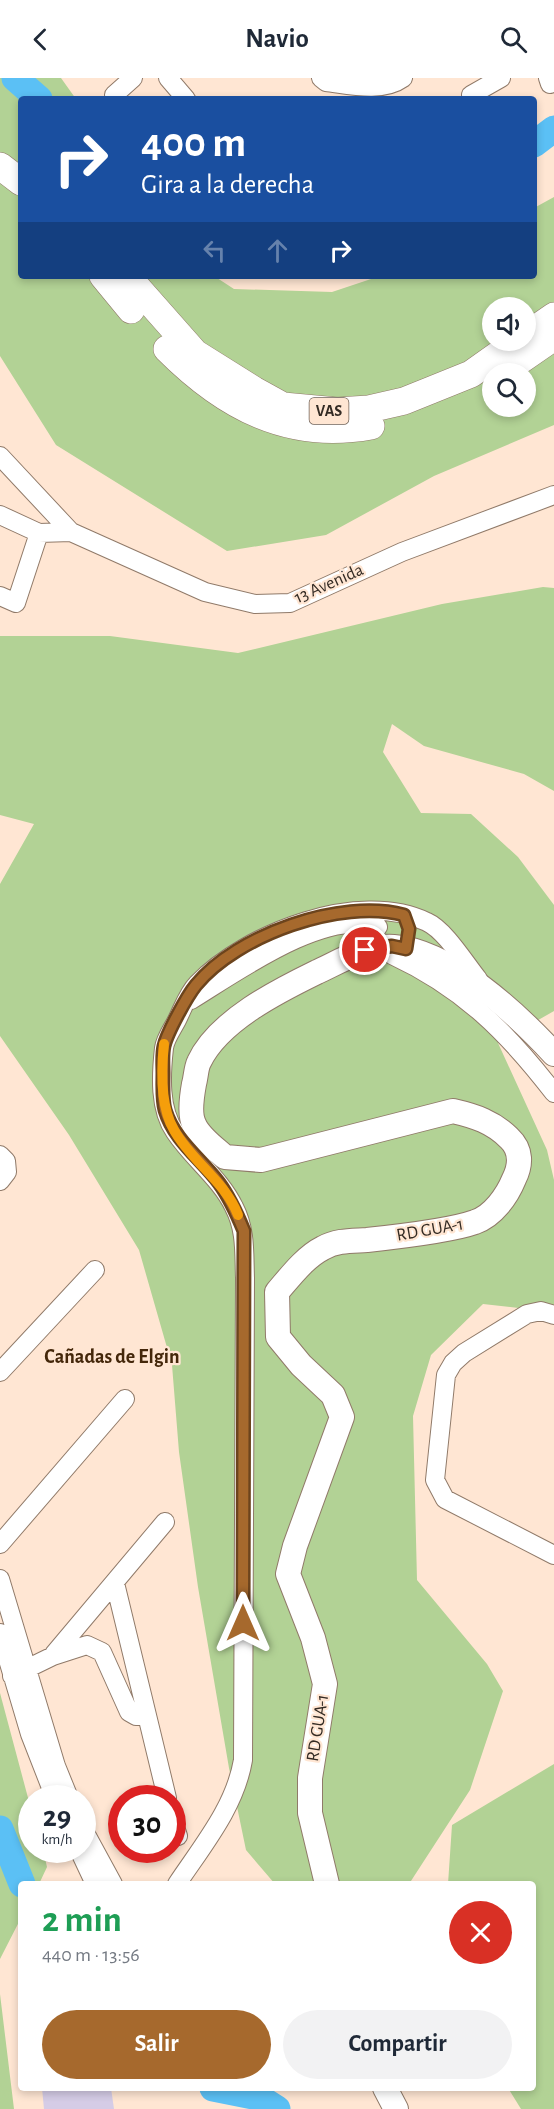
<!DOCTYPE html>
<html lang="es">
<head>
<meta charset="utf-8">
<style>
  :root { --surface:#fff; --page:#f2f2f3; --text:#1f2937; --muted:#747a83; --accent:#a6692d }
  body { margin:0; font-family:"Alegreya Sans",sans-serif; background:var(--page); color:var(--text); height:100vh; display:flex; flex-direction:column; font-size:22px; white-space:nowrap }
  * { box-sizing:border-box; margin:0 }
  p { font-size:20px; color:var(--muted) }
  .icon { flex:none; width:33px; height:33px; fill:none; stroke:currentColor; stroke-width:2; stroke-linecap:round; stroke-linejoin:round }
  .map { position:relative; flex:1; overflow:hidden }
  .sheet { position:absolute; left:18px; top:1803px; width:518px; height:210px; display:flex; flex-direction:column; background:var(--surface); border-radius:6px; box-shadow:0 3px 9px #0003 }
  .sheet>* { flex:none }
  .banner { position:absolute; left:18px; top:18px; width:519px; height:183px; border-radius:6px; box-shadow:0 3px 9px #0003; background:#1a4fa0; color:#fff; overflow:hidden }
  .buttons { position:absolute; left:482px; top:219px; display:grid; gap:12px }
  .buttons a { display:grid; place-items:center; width:54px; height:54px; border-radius:50%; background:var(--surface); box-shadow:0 3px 9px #0003; font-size:30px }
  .speed { position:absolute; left:18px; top:1707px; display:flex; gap:12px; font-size:30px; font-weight:700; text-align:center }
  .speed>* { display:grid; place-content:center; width:78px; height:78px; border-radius:50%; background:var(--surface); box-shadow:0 3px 9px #0003; line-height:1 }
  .speed small { font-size:15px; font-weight:400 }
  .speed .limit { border:9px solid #d22; background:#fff; color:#111 }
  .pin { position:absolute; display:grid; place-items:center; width:51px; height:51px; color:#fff; margin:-26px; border:3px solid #fff; border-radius:50%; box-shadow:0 2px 6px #0007 }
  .me { position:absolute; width:66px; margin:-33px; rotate:0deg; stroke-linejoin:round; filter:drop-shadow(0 0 4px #0008) }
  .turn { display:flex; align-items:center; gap:21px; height:126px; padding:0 24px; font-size:27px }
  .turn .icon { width:78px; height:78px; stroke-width:2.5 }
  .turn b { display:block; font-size:42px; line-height:51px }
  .lanes { display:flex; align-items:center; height:57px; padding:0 24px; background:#0003; justify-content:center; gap:30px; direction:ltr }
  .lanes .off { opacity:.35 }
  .round { display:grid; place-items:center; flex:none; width:63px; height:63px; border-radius:32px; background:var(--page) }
  .headline { display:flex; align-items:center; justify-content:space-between; height:102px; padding:0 24px }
  h1 { font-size:36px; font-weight:700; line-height:45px; color:#1e9e55 }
  .action { display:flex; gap:12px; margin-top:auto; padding:12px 24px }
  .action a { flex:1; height:69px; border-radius:36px; background:var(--accent); color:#fff; font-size:24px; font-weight:700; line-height:69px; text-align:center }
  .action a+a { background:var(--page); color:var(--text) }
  header { display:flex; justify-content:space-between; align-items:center; height:78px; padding:0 24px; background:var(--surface); font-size:27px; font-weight:700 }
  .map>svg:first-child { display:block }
</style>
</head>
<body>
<header><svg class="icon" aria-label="back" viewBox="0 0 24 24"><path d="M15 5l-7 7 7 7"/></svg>Navio<svg class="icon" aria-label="search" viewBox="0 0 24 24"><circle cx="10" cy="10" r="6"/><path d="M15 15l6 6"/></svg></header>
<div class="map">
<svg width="554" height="2031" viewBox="0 0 554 2031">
  <rect width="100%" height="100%" fill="#ffe6d3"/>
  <path fill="#b2d295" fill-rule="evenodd" d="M0 0H61L76 21H21V198H214L234 211 332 214 380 198H534V130L554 119V347L434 398 326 457 227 473 56 367 0 278ZM492 230H525V262H492ZM492 296H525V328H492Z
    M543 509 554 510V713L524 696 424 668 392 646 383 674 421 735 471 736 518 779 554 827V933L498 965 547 1072 554 1102V1234L483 1226 431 1277 413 1338 417 1502 487 1586 503 1613 470 1712 409 1806H275L246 1772 229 1690 198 1509 179 1374 172 1287 139 1172 69 1057 0 958V806L34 746 0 737V558H110L238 575 442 526Z
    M0 1615 31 1731 32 1772H43L47 1789 39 1806H21V1840L0 1881Z
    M554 1686V2031H521L508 2010H532V1806H448L452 1747Z
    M0 1916 14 2031H0Z"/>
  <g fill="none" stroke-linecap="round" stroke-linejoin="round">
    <path stroke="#5bc0f5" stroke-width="27" d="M15 0 39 21
      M534 66 554 51
      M0 1751 22 1806
      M213 2010 258 2019 277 2031"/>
  </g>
  <path fill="#d5cce6" d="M42 2010H111L114 2031H44Z"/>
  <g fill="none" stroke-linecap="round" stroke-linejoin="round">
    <defs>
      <path id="minor" d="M168 0 186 21
        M321 0 326 4C350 7 382 15 403 0
        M548 0 550 6
        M114 17 133 0
        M471 17 501 0
        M0 378 71 454
        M0 437 39 455 71 454 205 514 255 526 290 525 402 474 554 417
        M0 518 16 525 39 455
        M392 877C463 910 507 954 554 1015
        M191 922C237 894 325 830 378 849
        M0 1077 6 1083 7 1094 0 1103
        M554 1237 541 1233 527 1236 464 1275 453 1285 446 1297 435 1402 445 1421 554 1477
        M0 1294 95 1192
        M0 1466 125 1321
        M0 1501 56 1688 69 1720
        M115 1505 167 1720
        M0 1555 30 1656 55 1720
        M54 1576 165 1444
        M12 1598 53 1578 87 1567 102 1574 129 1634 136 1638H145
        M172 1740 178 1758
        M82 1749 113 1806
        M79 1772 95 1806
        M177 1806C203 1767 235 1729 243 1682L245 1200C244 1175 246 1152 234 1129 220 1100 193 1081 175 1054 159 1031 161 997 164 970 165 961 173 950 177 942 183 930 188 915 197 906 246 855 359 811 427 844 445 852 465 885 478 901"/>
      <path id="major" d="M327 1806 310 1735V1700L325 1606 313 1560 288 1496 295 1468 342 1339 333 1317 301 1287 278 1259 277 1214C290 1199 305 1179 323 1170 337 1162 352 1163 367 1162 395 1159 450 1153 475 1144 493 1138 507 1118 514 1101 521 1087 522 1072 509 1060 493 1044 475 1038 453 1033L261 1082 225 1079C215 1070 199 1059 194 1046 189 1036 192 1017 194 1006 196 999 196 990 199 984 218 943 278 913 317 894 341 883 366 867 394 869 450 873 517 936 554 976
        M385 2010 396 2031"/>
      <path id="highway" d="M0 88 21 104
        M103 198 131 232
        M127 198 195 275 254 312 283 328 337 333 369 331 404 323 471 296 519 262
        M525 258 554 238
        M167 271C225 329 288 363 371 348
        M505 293 554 259"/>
    </defs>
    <use href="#minor" stroke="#907a69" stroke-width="20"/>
    <use href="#major" stroke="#907a69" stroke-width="26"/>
    <use href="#highway" stroke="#907a69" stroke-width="28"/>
    <use href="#minor" stroke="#fff" stroke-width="18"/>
    <use href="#major" stroke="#fff" stroke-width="24"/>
    <use href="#highway" stroke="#fff" stroke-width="27"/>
  </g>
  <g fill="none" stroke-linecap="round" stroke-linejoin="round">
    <defs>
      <path id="route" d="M243 1545 244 1153C237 1136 230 1120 219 1105 200 1080 174 1062 165 1032 162 1021 163 1007 163 995 163 987 162 976 164 968 167 955 187 918 196 907 237 857 341 820 404 837L409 851 406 871 392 868 365 872"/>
    </defs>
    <use href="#route" stroke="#6c441d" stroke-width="15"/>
    <use href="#route" stroke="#a6692d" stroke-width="10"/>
    <path stroke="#f59e0b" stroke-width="10" d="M164 966C161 994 160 1028 174 1052 191 1083 225 1103 238 1137"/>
  </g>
  <g text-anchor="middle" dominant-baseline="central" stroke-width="4.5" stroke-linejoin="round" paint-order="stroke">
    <rect fill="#ffe6d3" stroke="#716358" stroke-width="1.5" x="309.5" y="320" width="39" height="26" rx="4.5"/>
    <g font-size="16" font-weight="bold" fill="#342b24">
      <text x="329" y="333">VAS</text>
    </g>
    <g font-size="18" fill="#342b24" stroke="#ffe6d3">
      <text transform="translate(329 506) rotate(-24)">13 Avenida</text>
      <text transform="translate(430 1152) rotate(-10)">RD GUA-1</text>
      <text transform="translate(318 1650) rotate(-81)">RD GUA-1</text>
    </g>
    <g font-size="20" font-weight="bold" fill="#44270a" stroke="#ffe6d3">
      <text x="112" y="1279">Cañadas de Elgin</text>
    </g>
  </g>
</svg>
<div class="buttons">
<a><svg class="icon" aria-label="sound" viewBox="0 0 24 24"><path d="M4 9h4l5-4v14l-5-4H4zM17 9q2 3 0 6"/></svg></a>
<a><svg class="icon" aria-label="search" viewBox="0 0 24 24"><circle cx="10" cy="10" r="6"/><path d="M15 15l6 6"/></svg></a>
</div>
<div class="speed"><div>29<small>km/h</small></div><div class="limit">30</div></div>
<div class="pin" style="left:365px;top:872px;background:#d93025"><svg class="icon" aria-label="arrive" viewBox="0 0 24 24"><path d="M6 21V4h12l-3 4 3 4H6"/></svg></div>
<svg class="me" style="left:243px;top:1545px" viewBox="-20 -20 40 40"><path d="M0-17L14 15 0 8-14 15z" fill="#a6692d" stroke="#fff" stroke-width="4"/></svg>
<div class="banner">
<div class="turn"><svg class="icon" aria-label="right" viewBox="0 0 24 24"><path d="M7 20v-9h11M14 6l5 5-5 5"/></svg><div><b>400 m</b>Gira a la derecha</div></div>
<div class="lanes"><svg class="icon off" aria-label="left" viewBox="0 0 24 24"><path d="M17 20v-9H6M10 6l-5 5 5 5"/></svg><svg class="icon off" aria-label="ahead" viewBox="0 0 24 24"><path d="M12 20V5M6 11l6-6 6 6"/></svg><svg class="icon" aria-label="right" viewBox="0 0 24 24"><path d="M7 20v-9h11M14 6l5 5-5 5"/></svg></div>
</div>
<section class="sheet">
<div class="headline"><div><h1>2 min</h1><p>440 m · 13:56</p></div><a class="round" style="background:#d93025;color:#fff"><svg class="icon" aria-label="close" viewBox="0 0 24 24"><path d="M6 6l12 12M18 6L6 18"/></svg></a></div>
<div class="action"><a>Salir</a><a>Compartir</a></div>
</section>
</div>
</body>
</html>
